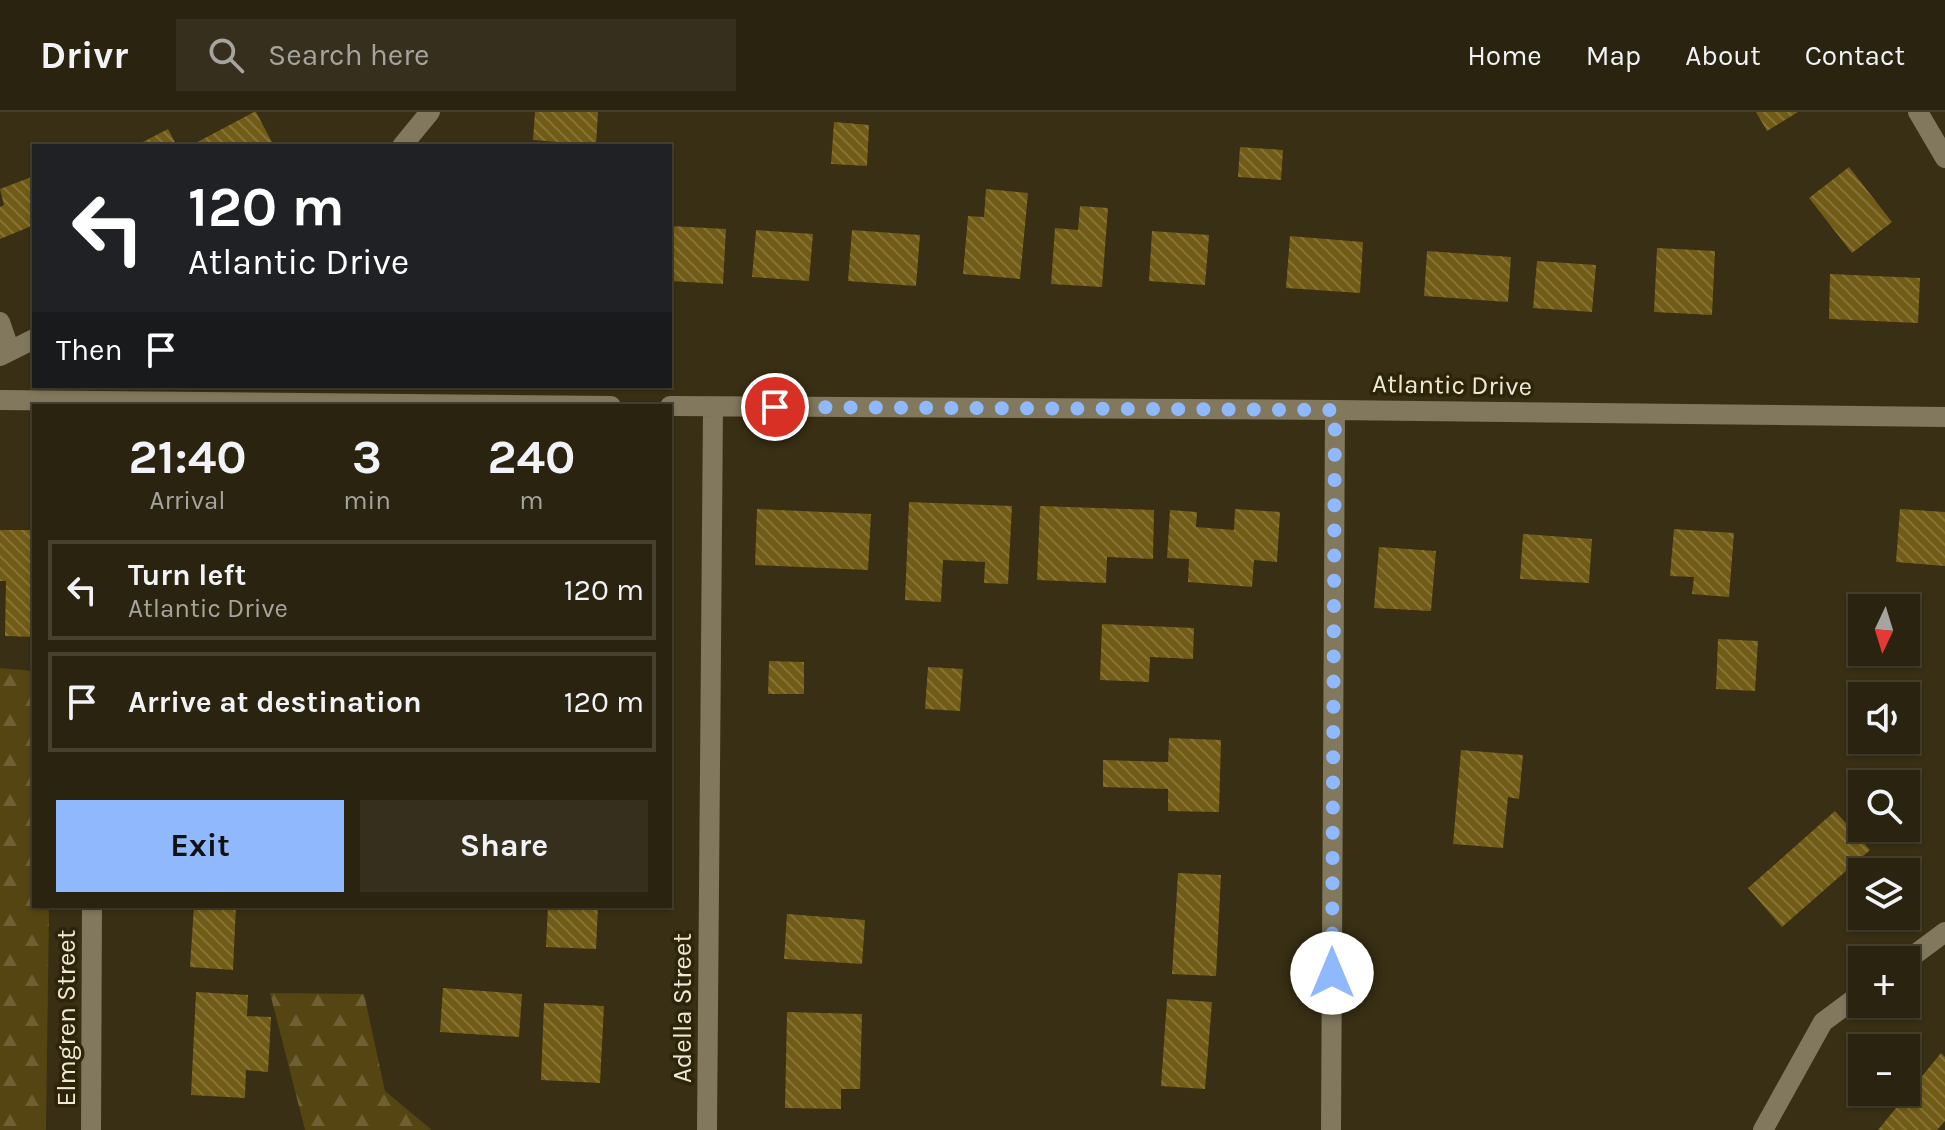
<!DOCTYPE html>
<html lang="en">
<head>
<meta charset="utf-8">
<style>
  :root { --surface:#2a230f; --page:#362f1d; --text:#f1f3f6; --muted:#a5a49e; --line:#46402f; --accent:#8fb8fd }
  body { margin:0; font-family:Karla,sans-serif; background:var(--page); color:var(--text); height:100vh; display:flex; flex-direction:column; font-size:30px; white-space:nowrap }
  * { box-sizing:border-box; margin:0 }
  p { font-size:26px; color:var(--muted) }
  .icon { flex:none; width:44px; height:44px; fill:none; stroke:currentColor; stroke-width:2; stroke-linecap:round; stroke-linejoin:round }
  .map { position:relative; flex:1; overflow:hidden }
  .sheet { position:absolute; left:32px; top:292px; width:640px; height:504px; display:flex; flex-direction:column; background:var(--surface); border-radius:0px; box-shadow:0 2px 6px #0004,0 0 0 2px var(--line) }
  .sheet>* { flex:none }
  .hud { position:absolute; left:32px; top:32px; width:640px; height:244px; border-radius:0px; box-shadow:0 2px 6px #0004,0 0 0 2px var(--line); background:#202124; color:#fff; overflow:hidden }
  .needle { width:52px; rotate:184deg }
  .tools { position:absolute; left:1848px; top:482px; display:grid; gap:16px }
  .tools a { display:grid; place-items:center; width:72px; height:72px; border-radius:0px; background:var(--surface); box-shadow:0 2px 6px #0004,0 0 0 2px var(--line); font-size:40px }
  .pin { position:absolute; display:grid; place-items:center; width:68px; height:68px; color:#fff; margin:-34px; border:4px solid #fff; border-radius:50%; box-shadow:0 2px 8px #0007 }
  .me { position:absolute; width:88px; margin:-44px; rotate:0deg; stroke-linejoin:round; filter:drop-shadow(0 0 6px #0008) }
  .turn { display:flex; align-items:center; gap:28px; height:168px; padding:0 24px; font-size:36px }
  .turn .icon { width:104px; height:104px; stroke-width:2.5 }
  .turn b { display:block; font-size:56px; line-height:68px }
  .then { display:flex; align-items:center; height:76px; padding:0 24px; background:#0003; gap:16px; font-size:30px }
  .eta { display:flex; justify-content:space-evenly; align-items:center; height:136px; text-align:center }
  .eta b { font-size:48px; font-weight:700; line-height:56px }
  .action { display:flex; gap:16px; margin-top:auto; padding:16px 24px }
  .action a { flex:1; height:92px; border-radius:0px; background:var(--accent); color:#111; font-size:32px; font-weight:700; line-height:92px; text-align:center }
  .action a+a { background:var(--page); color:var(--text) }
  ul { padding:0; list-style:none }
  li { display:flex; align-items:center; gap:24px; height:100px; margin:0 16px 12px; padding:0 8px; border:4px solid var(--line); border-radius:0px }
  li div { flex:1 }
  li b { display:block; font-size:30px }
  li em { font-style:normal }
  header { display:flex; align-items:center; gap:48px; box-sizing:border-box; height:112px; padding:0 40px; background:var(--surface); border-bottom:2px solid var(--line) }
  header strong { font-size:38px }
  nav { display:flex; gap:44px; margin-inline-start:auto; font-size:28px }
  .search { width:560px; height:72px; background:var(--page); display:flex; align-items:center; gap:20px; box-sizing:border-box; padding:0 28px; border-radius:0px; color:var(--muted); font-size:30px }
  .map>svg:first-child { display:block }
</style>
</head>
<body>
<header>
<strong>Drivr</strong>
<div class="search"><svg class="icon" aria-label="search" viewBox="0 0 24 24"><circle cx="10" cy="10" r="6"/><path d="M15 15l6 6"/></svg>Search here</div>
<nav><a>Home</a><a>Map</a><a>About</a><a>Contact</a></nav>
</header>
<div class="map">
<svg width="1945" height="1018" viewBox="0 0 1945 1018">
  <defs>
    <pattern id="forest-firs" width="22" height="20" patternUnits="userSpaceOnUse" patternTransform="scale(2)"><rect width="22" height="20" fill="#554512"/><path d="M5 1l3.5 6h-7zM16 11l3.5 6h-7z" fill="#6e6034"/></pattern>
    <pattern id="building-back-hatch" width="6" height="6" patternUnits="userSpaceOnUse" patternTransform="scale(2)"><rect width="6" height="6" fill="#715c17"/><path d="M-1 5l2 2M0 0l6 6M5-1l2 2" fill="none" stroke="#867338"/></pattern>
  </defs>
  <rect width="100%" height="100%" fill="#382f14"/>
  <path fill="url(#forest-firs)" d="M0 556 34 559V794H49L46 1018H0Z
    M270 881 364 882 385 979 432 1018H305Z"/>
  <path fill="url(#building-back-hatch)" d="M256 0 274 34H190L254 0Z
    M535 0H598L596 33 533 28Z
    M1756 0H1798L1767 19Z
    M834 10 869 13 867 54 831 52Z
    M168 17 177 34H135Z
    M1240 35 1283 38 1281 68 1238 65Z
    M1849 55 1892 110 1852 141 1809 86Z
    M34 64V113L0 127V95L4 93 0 77Z
    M986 77 1028 81 1020 167 963 162 968 104 984 105Z
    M1080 94 1108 96 1102 175 1051 172 1055 116 1078 118Z
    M670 114 726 117 723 172 670 169Z
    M756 118 813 122 809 169 752 165Z
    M852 118 920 123 916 174 848 169Z
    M1152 119 1209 123 1205 173 1149 169Z
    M1290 124 1363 130 1360 181 1286 176Z
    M1657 136 1715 139 1712 203 1654 200Z
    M1427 139 1511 145 1508 190 1424 184Z
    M1537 149 1596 153 1592 200 1533 196Z
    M1830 162 1920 166 1918 211 1829 207Z
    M909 390 1012 394 1008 472 984 471 985 450 943 448 941 490 905 488Z
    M1040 394 1154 398 1153 447 1107 445 1106 471 1037 468Z
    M757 397 871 402 868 458 755 453Z
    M1235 397 1280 400 1277 450 1254 448 1252 475 1188 470 1189 447 1167 446 1170 398 1197 400 1196 415 1234 418Z
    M1900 397 1945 400V454L1896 450Z
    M1674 417 1734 421 1729 485 1692 482 1694 465 1670 464Z
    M0 418H34V525L5 524 6 469H0Z
    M1523 422 1592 427 1589 471 1520 467Z
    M1379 435 1436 439 1431 499 1374 496Z
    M1102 512 1194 516 1193 547 1150 545 1149 570 1100 568Z
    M1718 527 1758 529 1755 579 1716 577Z
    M769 549 804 550V582H768Z
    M928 555 963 557 960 599 925 597Z
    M1169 626 1221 628 1219 700 1168 699V677L1103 675V648L1168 650Z
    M1461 638 1523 643 1519 687 1508 685 1503 736 1453 732Z
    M1835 699 1870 738 1782 815 1748 776Z
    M1178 761 1221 763 1216 864 1172 862Z
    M194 794H236L233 858 190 855Z
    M548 794H598L596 837 546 835Z
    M787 802 865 808 862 852 784 847Z
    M443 876 522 882 519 925 440 920Z
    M196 880 248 883 247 904 271 905 268 960 246 958 245 986 191 983Z
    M1167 887 1212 890 1205 977 1161 974Z
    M544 891 604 894 600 971 541 968Z
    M787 900 862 902 860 977H841V997L785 996Z
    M1941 941 1945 945V1009L1937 1018H1878Z"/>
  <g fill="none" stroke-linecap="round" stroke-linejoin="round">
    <path stroke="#81785e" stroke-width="20" d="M1918 0 1945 46
      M402 34 430 0
      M0 210 10 239
      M0 244 34 227
      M0 288 611 294
      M670 294 1335 298 1945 305
      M1906 849 1945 820
      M91 1018 92 794
      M707 1018 713 295
      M1331 1018 1335 298
      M1763 1018 1823 910 1862 881"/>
  </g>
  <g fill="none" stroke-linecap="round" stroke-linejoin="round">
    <path stroke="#8fb8fd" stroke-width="14" stroke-dasharray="0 25.2" d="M775 295 1335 298 1332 861"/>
  </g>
  <g text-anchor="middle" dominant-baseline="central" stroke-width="7" stroke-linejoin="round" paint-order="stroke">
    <g font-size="26" fill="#ede8d8" stroke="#2e2509">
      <text transform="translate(1452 273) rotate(1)">Atlantic Drive</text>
      <text transform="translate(682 896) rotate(-90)">Adella Street</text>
      <text transform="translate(66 906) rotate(-90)">Elmgren Street</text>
    </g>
  </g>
</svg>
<div class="tools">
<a><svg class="needle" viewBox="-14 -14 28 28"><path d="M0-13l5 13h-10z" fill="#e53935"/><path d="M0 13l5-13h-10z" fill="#a5a49e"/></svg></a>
<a><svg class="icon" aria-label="sound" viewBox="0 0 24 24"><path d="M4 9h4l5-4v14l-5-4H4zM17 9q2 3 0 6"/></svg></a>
<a><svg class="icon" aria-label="search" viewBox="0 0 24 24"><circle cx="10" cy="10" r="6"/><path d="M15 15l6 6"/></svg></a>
<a><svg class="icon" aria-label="layers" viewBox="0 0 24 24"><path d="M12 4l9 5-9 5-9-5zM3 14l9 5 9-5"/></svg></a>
<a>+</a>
<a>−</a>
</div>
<div class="pin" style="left:775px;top:295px;background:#d93025"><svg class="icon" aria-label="arrive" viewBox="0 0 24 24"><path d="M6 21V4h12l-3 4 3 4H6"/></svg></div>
<svg class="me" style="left:1332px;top:861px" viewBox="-20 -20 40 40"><circle r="19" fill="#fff"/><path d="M0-13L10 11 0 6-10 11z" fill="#8fb8fd"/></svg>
<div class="hud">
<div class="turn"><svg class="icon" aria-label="left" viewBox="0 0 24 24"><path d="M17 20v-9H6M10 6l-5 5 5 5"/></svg><div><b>120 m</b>Atlantic Drive</div></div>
<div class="then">Then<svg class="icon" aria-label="arrive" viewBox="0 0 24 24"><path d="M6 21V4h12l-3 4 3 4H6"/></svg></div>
</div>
<section class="sheet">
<div class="eta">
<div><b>21:40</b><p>Arrival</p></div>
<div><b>3</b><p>min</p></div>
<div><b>240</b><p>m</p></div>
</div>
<ul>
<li><svg class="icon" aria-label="left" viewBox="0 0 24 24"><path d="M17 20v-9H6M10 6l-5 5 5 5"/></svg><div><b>Turn left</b><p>Atlantic Drive</p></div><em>120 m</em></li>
<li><svg class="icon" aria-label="arrive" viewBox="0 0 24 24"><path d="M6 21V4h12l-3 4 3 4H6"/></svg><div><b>Arrive at destination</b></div><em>120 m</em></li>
</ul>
<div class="action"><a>Exit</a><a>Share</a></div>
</section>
</div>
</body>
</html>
